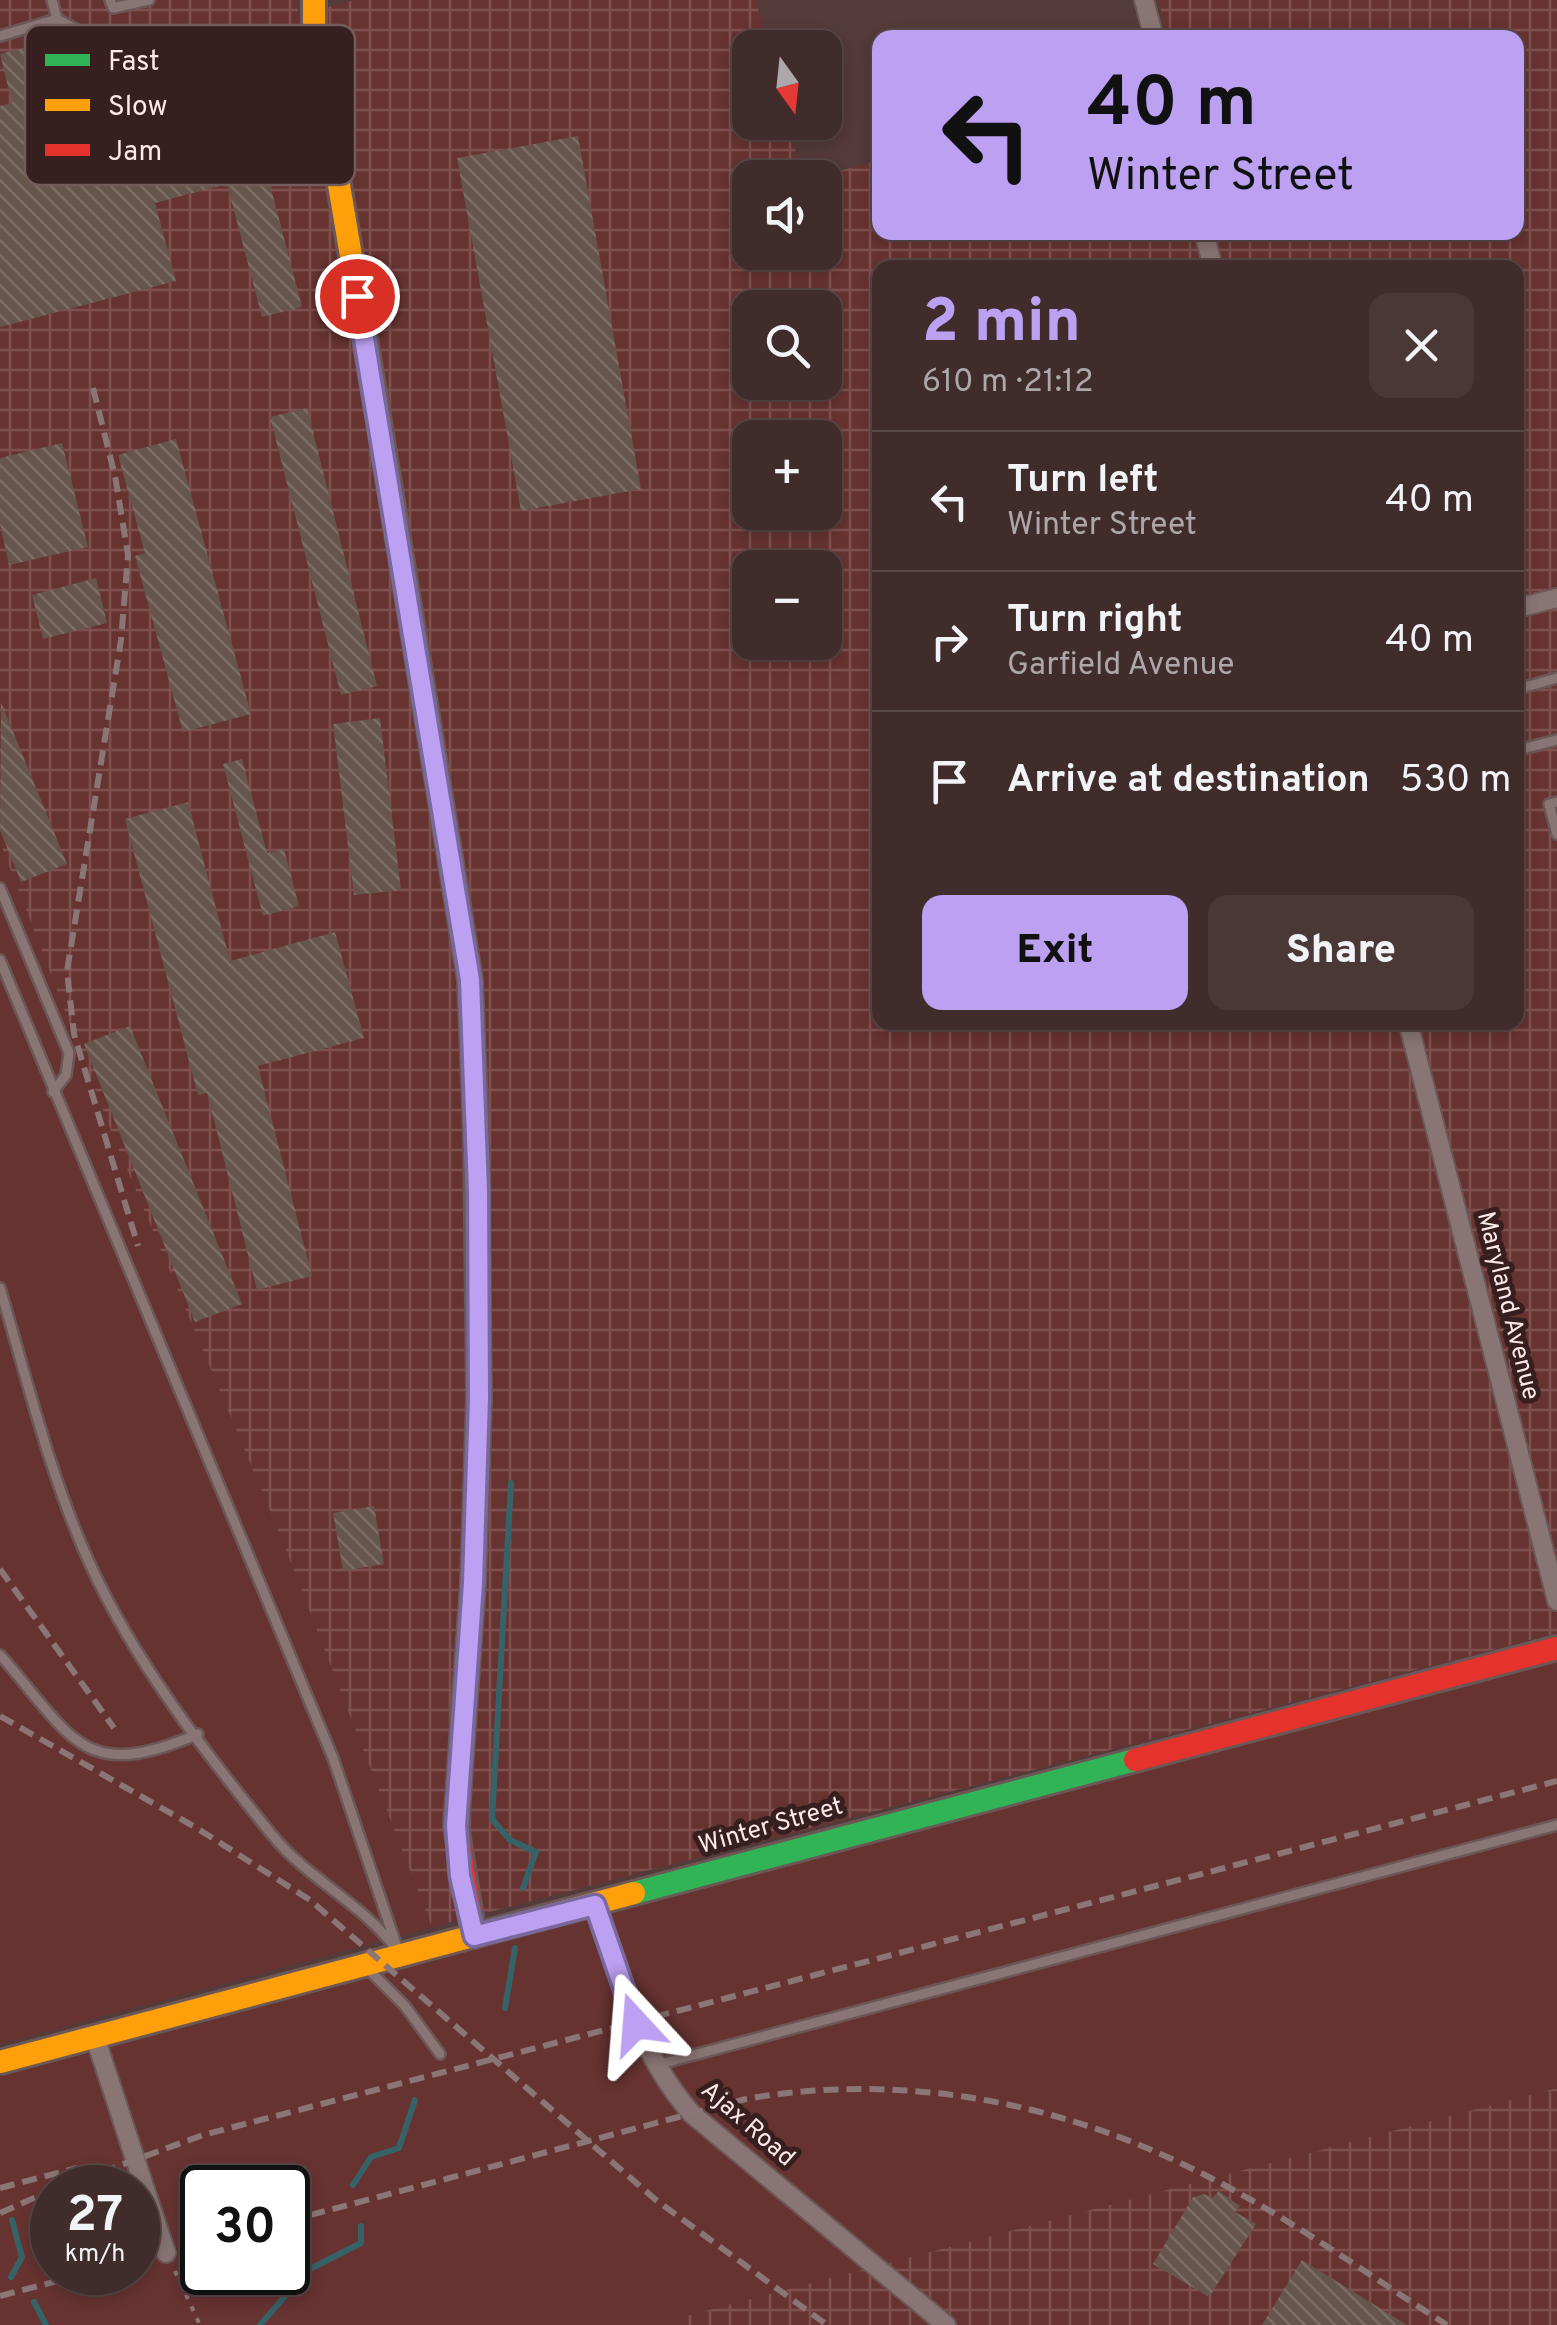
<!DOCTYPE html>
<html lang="en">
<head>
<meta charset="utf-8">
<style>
  :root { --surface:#3f2c2b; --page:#4a3837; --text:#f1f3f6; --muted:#ada7a9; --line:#584847; --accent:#bca0f2 }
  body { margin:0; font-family:Overpass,sans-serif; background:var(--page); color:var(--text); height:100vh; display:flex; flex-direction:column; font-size:38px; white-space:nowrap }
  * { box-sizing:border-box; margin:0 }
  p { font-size:32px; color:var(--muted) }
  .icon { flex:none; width:55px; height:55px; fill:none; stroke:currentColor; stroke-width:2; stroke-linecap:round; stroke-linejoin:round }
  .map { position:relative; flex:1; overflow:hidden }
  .sheet { position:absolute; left:872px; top:260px; width:652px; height:770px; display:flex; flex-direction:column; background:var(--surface); border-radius:20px; box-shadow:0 5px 15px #0003,0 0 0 2px var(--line) }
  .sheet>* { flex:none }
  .top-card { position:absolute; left:872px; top:30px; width:652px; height:210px; border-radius:20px; box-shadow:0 5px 15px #0003,0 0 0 2px var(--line); background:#bca0f2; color:#111; overflow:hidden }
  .needle { width:65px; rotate:165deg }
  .buttons { position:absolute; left:732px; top:30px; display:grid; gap:20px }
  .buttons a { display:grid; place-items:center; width:110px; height:110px; border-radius:20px; background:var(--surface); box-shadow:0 5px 15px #0003,0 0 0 2px var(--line); font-size:50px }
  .speed { position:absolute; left:30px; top:2165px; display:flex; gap:20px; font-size:50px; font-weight:700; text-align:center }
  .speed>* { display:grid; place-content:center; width:130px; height:130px; border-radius:50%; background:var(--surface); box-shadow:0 5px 15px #0003,0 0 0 2px var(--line); line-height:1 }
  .speed small { font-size:25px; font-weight:400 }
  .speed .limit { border:5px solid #111; border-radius:15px; background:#fff; color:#111 }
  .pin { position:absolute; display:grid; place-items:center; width:85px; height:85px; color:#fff; margin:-42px; border:5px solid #fff; border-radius:50%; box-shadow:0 2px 10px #0007 }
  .me { position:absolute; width:110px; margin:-55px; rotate:341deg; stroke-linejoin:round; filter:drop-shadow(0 0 8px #0008) }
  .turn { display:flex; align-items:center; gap:35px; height:210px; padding:0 50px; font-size:45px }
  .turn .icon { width:130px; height:130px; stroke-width:2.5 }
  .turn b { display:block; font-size:70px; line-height:85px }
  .round { display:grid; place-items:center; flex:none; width:105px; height:105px; border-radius:20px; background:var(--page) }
  .headline { display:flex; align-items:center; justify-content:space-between; height:170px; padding:0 50px }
  h1 { font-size:60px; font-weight:800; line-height:75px; color:var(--accent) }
  .cta { display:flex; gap:20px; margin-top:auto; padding:20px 50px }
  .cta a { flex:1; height:115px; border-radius:20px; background:var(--accent); color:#111; font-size:40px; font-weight:800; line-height:115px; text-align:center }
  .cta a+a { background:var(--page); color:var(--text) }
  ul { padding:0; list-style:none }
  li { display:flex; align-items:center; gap:30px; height:140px; padding:0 50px; border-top:2px solid var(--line) }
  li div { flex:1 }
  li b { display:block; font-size:38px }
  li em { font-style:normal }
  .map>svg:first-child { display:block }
</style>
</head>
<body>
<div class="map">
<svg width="1557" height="2325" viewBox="0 0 1557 2325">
  <defs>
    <pattern id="industrial-grid" width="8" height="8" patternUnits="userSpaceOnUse" patternTransform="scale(2.5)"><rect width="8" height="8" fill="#673331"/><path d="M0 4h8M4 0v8" fill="none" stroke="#7e514f"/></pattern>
    <pattern id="building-back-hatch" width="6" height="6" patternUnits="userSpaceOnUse" patternTransform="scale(2.5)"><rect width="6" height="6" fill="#65554b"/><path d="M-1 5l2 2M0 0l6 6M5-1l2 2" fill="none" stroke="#7c6d65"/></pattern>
  </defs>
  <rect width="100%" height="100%" fill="#543a39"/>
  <path fill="#673331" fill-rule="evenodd" d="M0 842 111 1131 277 1527 432 1927 0 2044Z
    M1557 1661V2088L687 2316 688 2325H0V2075ZM52 2188H138V2272H52ZM202 2188H288V2272H202Z"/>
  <path fill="url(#industrial-grid)" fill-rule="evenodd" d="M0 0H298V15L355 0H756L769 47 750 48V122L788 123 803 177 750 178V252H825V178L817 177 880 160V232H1518V38L1168 37 1158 0H1557V1633L432 1927 277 1527 111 1131 0 842ZM880 268H1518V1022H880ZM750 308H825V382H750ZM750 438H825V512H750ZM750 568H825V642H750Z
    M1557 2088V2325H688L686 2316Z"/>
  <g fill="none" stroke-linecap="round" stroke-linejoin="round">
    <path stroke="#356367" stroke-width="6" d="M511 1483 492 1819 510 1840 536 1852 523 1888
      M505 2008 515 1948
      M353 2185 371 2157 399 2148 415 2100
      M11 2277 22 2257 12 2220
      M34 2302 46 2325
      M260 2325 308 2270 361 2243V2226"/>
  </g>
  <path fill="url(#building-back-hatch)" d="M67 37 84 101 126 90 144 160 216 142 227 184 155 203 176 281 0 327V106L12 103 0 54Z
    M578 136 641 489 521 511 457 158Z
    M267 173 302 307 262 317 227 184Z
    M307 408 377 686 341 695 270 417Z
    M176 439 251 714 183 732 135 556 145 553 118 455Z
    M62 443 88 547 9 565 0 524V458Z
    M96 578 107 623 43 639 32 595Z
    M1 702 67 864 21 882 0 830Z
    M380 718 401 890 354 895 333 724Z
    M242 759 267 853 284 849 299 906 263 916 223 764Z
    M188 802 230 961 335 932 364 1038 258 1066 312 1276 257 1290 207 1093 198 1095 125 819Z
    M130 1026 242 1304 195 1322 84 1044Z
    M374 1506 384 1564 343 1571 333 1513Z
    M1219 2191 1240 2206 1235 2212 1256 2224 1209 2297 1153 2264 1193 2197 1204 2194 1212 2198Z
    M1302 2260 1407 2325H1262Z"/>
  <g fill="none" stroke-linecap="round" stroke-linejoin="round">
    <defs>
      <path id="lane" d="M52 0 57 19
        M110 0 113 8 149 0
        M0 36 57 19 277 140H327
        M1518 689 1557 678
        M1518 750 1557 740
        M1557 802 1549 804 1557 834
        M0 888 69 1053 66 1075 53 1092
        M0 960 333 1758 399 1953
        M0 1288C27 1379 50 1477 90 1564 134 1661 206 1754 273 1836 309 1880 362 1903 396 1949
        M0 1655C73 1737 81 1784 198 1734
        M368 1969 405 2006 440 2054
        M656 2065 1557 1825"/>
      <path id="street" d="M1144 0 1154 38
        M1204 232 1213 268
        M1518 608 1557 598
        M1408 1022 1557 1601
        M595 1905C620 1979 639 2054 692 2114L946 2325
        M95 2037 166 2253"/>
      <path id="fast" d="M376 404 470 980 476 1133
        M634 1893 1135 1760"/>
      <path id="slow" d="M314 0V37L376 404
        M0 2062 634 1893"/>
      <path id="jam" d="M1135 1760 1557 1648
        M474 1936 456 1826 473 1583 479 1398 476 1133"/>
    </defs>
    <use href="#lane" stroke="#6b5756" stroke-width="14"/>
    <use href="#street" stroke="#6b5756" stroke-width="22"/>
    <use href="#fast" stroke="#6b5756" stroke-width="28"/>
    <use href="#slow" stroke="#6b5756" stroke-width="28"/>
    <use href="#jam" stroke="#6b5756" stroke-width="28"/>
    <path stroke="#8a7877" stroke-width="4" stroke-dasharray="5 8" stroke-linecap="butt" d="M175 2271 200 2325"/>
    <use href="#lane" stroke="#897573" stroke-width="9"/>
    <use href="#street" stroke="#897573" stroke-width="18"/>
    <use href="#fast" stroke="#30b455" stroke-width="22"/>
    <use href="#slow" stroke="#ff9f0a" stroke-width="22"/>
    <use href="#jam" stroke="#e5322d" stroke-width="22"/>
    <path stroke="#8a7675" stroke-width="6" stroke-dasharray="15 8" stroke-linecap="butt" d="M93 388 115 476 128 555 121 640 67 971 74 1034 138 1246
      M0 1569 114 1728
      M0 1716 195 1827 310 1900 656 2200 827 2325
      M0 2188 77 2168
      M58 2188 203 2135 1557 1781
      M0 2213 52 2190
      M288 2221 746 2099C899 2072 1056 2101 1195 2170 1283 2213 1364 2272 1447 2325
      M138 2260 202 2243
      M0 2296 92 2272"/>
  </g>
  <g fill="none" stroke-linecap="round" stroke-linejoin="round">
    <defs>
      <path id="route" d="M357 296 470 980 478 1190 479 1398 473 1583 456 1826 460 1876 474 1936 595 1905 636 2024"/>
    </defs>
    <use href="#route" stroke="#7a689d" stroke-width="25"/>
    <use href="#route" stroke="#bca0f2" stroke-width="18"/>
  </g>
  <g text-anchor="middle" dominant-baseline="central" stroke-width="10" stroke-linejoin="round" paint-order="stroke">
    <g font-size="25" fill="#fde9e8" stroke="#361f1e">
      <text transform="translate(1507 1306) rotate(76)">Maryland Avenue</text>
      <text transform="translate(771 1827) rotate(-16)">Winter Street</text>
      <text transform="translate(747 2125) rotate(41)">Ajax Road</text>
    </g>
  </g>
  <rect x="25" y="25" width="330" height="160" rx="15" fill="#361f1e" stroke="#725c5b" stroke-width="2.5"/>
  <rect x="45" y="54" width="45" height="12" fill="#30b455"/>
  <rect x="45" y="99" width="45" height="12" fill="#ff9f0a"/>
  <rect x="45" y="144" width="45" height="12" fill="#e5322d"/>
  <g font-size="28" fill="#fde9e8">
    <text x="108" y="70">Fast</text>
    <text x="108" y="115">Slow</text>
    <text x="108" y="160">Jam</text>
  </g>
</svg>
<div class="buttons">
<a><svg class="needle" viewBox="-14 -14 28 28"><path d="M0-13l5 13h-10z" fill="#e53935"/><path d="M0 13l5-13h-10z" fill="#ada7a9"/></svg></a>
<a><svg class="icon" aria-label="sound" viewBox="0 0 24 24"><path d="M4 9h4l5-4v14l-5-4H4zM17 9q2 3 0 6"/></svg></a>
<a><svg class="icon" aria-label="search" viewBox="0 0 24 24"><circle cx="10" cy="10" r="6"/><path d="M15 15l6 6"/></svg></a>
<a>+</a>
<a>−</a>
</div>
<div class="speed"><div>27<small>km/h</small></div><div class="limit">30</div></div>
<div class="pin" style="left:357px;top:296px;background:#d93025"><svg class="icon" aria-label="arrive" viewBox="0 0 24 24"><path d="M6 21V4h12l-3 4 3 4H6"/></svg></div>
<svg class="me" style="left:636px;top:2024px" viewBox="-20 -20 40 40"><path d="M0-17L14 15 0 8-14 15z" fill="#bca0f2" stroke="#fff" stroke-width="4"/></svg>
<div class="top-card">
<div class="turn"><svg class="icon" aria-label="left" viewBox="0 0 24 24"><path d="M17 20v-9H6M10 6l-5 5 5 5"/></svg><div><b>40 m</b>Winter Street</div></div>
</div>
<section class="sheet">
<div class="headline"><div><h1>2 min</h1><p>610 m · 21:12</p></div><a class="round"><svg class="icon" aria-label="close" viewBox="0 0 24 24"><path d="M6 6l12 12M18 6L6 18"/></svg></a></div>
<ul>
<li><svg class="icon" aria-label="left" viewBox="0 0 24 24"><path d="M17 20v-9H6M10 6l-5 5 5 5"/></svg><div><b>Turn left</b><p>Winter Street</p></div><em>40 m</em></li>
<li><svg class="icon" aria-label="right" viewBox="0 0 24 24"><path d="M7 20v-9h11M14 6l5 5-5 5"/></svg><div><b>Turn right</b><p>Garfield Avenue</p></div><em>40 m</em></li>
<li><svg class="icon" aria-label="arrive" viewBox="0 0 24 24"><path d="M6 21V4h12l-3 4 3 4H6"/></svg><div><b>Arrive at destination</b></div><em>530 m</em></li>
</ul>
<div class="cta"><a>Exit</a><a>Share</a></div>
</section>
</div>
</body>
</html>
